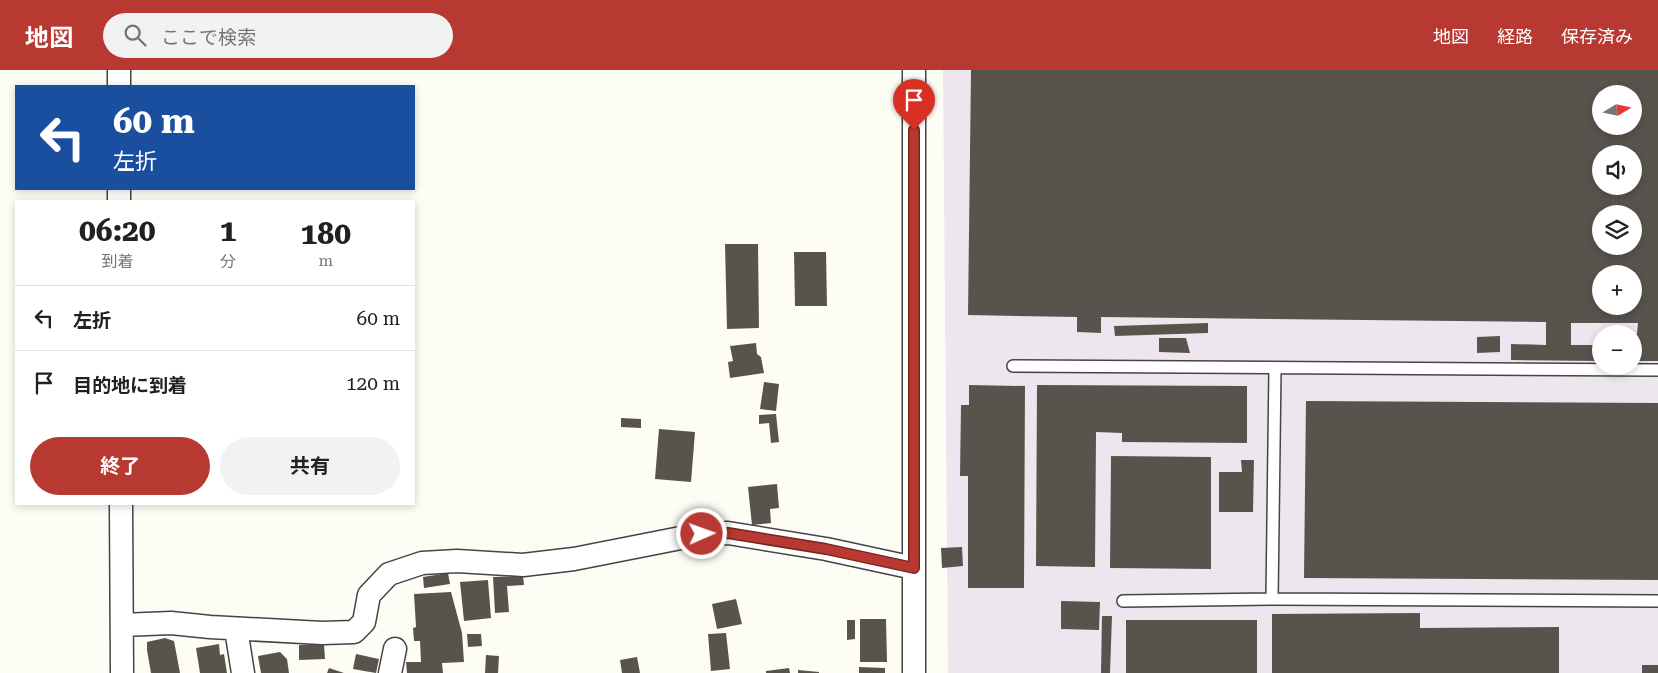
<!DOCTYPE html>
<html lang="ja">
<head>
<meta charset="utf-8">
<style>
  :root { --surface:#fff; --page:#f2f2f2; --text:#202124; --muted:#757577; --line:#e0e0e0; --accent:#b83932 }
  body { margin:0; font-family:"Roboto Serif","Noto Sans JP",serif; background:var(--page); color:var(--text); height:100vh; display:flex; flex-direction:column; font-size:19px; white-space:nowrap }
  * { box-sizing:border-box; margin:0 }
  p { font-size:16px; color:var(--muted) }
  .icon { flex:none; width:28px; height:28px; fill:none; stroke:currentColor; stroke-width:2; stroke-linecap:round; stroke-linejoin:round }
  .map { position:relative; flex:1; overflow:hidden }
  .panel { position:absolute; left:15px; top:130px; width:400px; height:305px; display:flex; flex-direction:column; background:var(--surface); border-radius:0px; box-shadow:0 2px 8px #0003 }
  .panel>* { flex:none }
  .hud { position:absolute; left:15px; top:15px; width:400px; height:105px; border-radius:0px; box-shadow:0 2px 8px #0003; background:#1a4fa0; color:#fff; overflow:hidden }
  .needle { width:32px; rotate:80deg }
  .fabs { position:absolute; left:1592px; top:15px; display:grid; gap:10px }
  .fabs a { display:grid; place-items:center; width:50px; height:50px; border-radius:50%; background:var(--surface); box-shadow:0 2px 8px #0003; font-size:25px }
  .pin { position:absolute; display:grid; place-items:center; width:42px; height:42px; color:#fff; margin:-51px -21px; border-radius:50% 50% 50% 0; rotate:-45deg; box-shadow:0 0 5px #0007 }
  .pin .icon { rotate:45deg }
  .me { position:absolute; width:55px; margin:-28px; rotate:88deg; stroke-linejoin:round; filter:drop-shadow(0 0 4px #0008) }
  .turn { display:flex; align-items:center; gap:18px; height:105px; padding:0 15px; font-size:22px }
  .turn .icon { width:65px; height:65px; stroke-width:2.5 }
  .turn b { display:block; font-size:35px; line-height:42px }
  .eta { display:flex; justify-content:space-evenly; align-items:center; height:85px; text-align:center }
  .eta b { font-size:30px; font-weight:700; line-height:35px }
  .primary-button { display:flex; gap:10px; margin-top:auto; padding:10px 15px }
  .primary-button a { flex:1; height:58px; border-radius:30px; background:var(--accent); color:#fff; font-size:20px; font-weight:700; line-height:58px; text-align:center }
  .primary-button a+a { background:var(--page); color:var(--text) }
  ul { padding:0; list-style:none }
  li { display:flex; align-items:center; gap:15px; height:65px; padding:0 15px; border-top:1px solid var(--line) }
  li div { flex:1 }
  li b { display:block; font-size:19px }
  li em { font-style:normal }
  header { display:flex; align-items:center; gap:30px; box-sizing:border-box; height:70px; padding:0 25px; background:var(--accent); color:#fff }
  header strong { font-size:24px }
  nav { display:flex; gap:28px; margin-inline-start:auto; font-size:18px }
  .search { width:350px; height:45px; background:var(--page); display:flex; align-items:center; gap:12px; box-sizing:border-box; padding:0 18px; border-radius:28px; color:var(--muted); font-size:19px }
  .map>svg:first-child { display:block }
</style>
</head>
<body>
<header>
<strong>地図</strong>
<div class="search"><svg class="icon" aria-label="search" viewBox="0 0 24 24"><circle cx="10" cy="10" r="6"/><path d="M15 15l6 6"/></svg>ここで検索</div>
<nav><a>地図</a><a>経路</a><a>保存済み</a></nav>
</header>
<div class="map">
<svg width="1658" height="603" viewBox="0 0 1658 603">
  <rect width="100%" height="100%" fill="#fefdf5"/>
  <path fill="#eee6ee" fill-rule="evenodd" d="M943 0H1658V603H948ZM1601 24H1634V56H1601ZM1601 84H1634V116H1601ZM1601 144H1634V176H1601ZM1601 204H1634V236H1601ZM1601 264H1634V296H1601Z"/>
  <path fill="#59534e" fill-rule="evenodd" d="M971 0H1658V291H1634V265L1637 264 1638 253H1571V275H1600V291L1511 290V274L1546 275V252L1101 247V263L1077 262V247L968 245ZM1601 24H1634V56H1601ZM1601 84H1634V116H1601ZM1601 144H1634V176H1601ZM1601 204H1634V236H1601Z
    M725 174H758L759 258 727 259Z
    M794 182H826L827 236H795Z
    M1208 253V263L1115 266 1114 256Z
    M1500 266V282L1477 283V267Z
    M1159 268H1186L1190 283 1159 282Z
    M756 273 757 284 761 287 764 303 730 308 728 292 733 291 730 276Z
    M764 312 779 314 776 341 760 339Z
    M969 315 1025 316 1024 518H968V406H960L961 335H969Z
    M1037 315 1247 316V373L1122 372V363L1096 362 1095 497 1036 496Z
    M1306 331 1658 333V510L1304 508Z
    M776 344 779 372 771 373 769 353 759 354V345Z
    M621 348 641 349V358L621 357Z
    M659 359 695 362 691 412 655 409Z
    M1111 386 1211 387V499L1110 498Z
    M1241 390H1254L1253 442H1219V402H1242Z
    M777 414 779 438 770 439 771 453 752 455 748 417Z
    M962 477 963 496 942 498 941 478Z
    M448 503 450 514 424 518 423 507Z
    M523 506 524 515 507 516 509 542 495 543 493 507Z
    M488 510 491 548 464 551 460 512Z
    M451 522 462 563 464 592 442 593 443 603H407L406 592H421L420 571H414L413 558 416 557 414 524Z
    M736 529 742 554 717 559 712 534Z
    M1061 531 1100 532 1099 560 1061 559Z
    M1420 543V558L1559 557V603H1272V544Z
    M1102 546H1112L1110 603H1101Z
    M860 549H886L887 592H860Z
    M847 550H855V569L847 570Z
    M1126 550H1257V603H1126Z
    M726 563 730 599 711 601 708 564Z
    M467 564H481L482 576 468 577Z
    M165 568 174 571 180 603H151L147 580V572Z
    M219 574 220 585 224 584 227 603H200L196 578Z
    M324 574 325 589 299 590V575Z
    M280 582 287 589 289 603H261L258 586Z
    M356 584 379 589 376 603 353 599Z
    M486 585 499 586 498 603H485Z
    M637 587 640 603H622L620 590Z
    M1642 595H1658V603H1642Z
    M859 597 885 598V603H859Z
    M329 598 344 603H327Z
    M789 598 790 603H766V601Z
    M798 600 819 602V603H798Z"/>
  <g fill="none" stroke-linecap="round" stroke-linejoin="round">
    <defs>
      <path id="lane" d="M1013 296 1658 300
        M1272 529 1275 298
        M1123 531 1272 529 1658 531"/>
      <path id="street" d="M119 0V16
        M914 0V603
        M119 119V131
        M121 434 122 603
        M122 555 171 553 210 557 322 563 354 562 364 552 369 525 389 504 422 493 457 491 523 495 574 489 701 464 728 463 826 479 914 498
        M236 559 243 603
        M390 603 395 579"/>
    </defs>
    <use href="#lane" stroke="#444" stroke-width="14"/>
    <use href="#street" stroke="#444" stroke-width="25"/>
    <use href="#lane" stroke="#fff" stroke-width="11"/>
    <use href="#street" stroke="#fff" stroke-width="22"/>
  </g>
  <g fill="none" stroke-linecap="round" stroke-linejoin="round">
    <defs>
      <path id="route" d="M702 464 728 463 826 479 914 498V60"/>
    </defs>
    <use href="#route" stroke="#782520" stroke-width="12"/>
    <use href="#route" stroke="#b83932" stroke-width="9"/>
  </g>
</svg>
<div class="fabs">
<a><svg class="needle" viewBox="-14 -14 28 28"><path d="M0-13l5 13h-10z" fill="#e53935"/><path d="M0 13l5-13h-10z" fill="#757577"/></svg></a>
<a><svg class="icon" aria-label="sound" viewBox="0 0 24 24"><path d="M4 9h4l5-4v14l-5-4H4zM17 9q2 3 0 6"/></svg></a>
<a><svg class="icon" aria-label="layers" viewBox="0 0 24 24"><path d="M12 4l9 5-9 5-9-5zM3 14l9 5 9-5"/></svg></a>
<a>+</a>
<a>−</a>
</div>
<div class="pin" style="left:914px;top:60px;background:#d93025"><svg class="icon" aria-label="arrive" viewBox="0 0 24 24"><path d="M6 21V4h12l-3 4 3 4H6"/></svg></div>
<svg class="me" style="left:702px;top:464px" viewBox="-20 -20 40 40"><circle r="17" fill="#b83932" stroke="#fff" stroke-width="3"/><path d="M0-11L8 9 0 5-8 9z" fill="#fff"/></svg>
<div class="hud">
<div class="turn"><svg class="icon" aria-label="left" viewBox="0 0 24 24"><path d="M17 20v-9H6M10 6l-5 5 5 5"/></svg><div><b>60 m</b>左折</div></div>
</div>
<section class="panel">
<div class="eta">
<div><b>06:20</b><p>到着</p></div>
<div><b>1</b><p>分</p></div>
<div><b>180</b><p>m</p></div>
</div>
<ul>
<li><svg class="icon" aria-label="left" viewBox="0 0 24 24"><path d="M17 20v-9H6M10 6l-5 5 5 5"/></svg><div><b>左折</b></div><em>60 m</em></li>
<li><svg class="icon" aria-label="arrive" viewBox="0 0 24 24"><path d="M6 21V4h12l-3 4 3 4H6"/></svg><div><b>目的地に到着</b></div><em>120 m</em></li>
</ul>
<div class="primary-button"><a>終了</a><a>共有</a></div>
</section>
</div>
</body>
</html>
